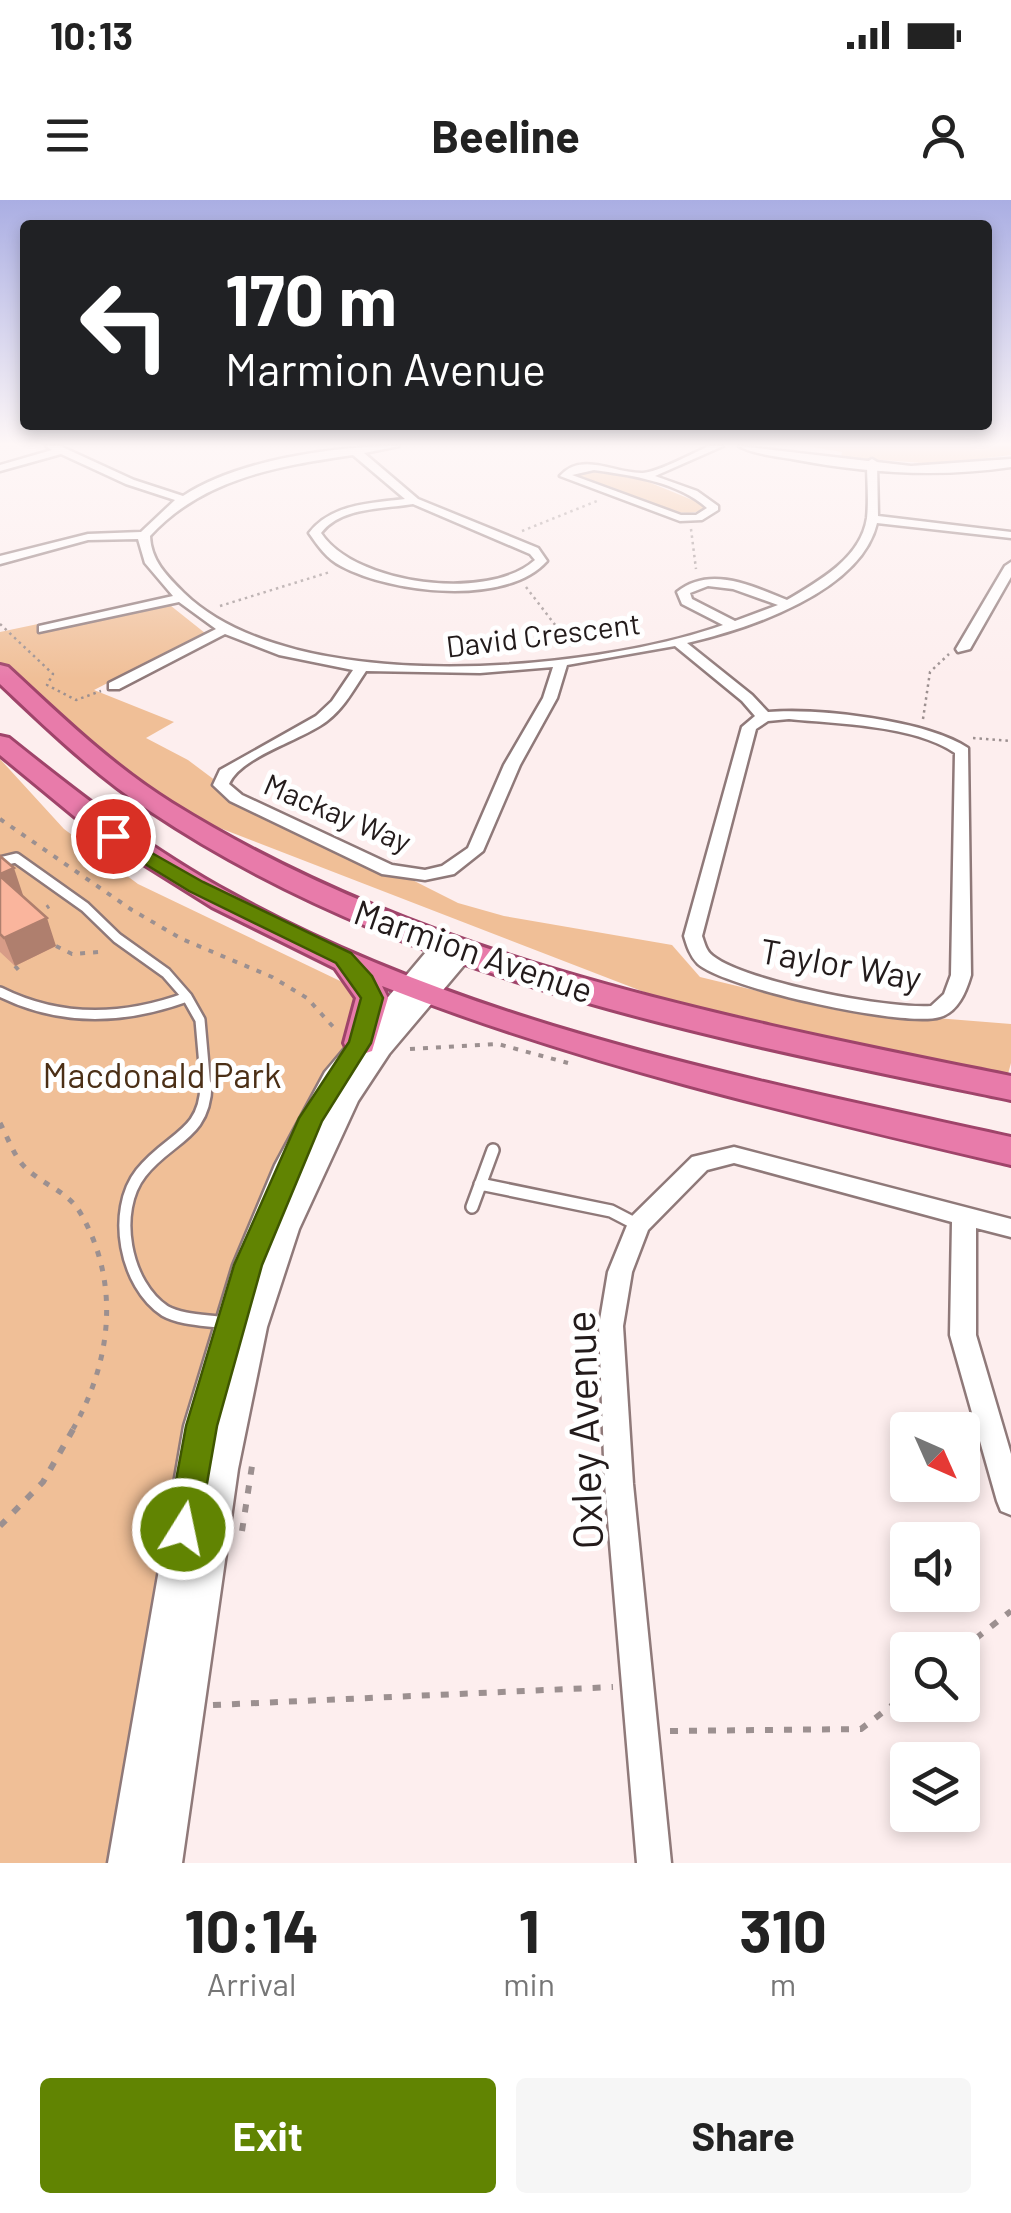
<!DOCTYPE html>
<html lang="en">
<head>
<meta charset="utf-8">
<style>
  :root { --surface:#fff; --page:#f6f6f6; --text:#222; --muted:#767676; --accent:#618402 }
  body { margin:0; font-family:Barlow,sans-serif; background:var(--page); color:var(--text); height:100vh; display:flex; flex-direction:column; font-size:38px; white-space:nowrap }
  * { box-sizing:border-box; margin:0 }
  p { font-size:32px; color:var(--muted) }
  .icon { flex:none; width:55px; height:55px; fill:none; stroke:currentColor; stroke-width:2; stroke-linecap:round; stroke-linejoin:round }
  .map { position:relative; height:1663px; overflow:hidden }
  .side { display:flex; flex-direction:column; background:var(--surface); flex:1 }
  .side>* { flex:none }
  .hud { position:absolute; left:20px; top:20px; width:972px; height:210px; border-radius:10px; box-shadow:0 5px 15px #0003; background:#202124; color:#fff; overflow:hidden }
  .needle { width:65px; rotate:135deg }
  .controls { position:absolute; left:890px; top:1212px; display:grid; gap:20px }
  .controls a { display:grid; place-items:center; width:90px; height:90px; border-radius:10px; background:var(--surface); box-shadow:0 5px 15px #0003; font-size:50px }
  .pin { position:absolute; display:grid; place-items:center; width:85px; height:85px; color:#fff; margin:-42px; border:5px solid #fff; border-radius:50%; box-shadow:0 2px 10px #0007 }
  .me { position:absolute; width:110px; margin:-55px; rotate:10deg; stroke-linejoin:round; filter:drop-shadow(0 0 8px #0008) }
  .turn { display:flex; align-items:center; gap:35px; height:210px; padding:0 40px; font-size:45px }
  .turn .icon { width:130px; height:130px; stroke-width:2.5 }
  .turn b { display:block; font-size:70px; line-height:85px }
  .eta { display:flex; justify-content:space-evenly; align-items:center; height:170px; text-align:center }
  .eta b { font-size:60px; font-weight:700; line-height:70px }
  .primary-button { display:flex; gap:20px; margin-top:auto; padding:20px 40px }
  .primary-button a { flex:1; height:115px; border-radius:10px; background:var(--accent); color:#fff; font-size:40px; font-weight:700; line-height:115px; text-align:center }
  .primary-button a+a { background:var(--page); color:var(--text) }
  .status { display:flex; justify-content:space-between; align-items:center; height:70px; padding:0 50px; background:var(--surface); direction:ltr }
  .status svg { height:28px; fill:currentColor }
  header { display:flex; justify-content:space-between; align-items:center; height:130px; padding:0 40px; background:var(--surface); font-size:45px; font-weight:700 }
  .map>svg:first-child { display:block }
</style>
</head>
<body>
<div class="status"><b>10:13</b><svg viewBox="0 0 49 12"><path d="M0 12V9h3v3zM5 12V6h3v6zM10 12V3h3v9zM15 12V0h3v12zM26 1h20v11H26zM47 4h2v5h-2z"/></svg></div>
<header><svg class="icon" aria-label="menu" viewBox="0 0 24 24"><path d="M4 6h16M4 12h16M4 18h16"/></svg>Beeline<svg class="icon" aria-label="person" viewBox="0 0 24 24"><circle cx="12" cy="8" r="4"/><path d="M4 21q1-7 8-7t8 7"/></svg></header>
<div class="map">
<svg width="1011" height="1663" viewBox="0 0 1011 1663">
  <rect width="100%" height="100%" fill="#fdeeee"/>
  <path fill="#f0bf97" d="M806 246H1011V255L937 264 841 257 842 252Z
    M591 270 646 281 707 306C686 329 602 287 574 277Z
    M161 398 205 433 94 490 174 522 146 538 188 560 216 581 458 703 504 716 672 745 700 777 836 810 1011 824V863L1006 881 670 802 155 603 0 463V432Z
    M0 559 64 629 138 684 384 802 219 1157 121 1663H0Z"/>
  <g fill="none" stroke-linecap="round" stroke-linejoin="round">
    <defs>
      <path id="service-far1" d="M0 662 16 658 85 707 117 738 166 773 187 797 200 820 206 888
        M0 792C60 822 124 820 187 797"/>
      <path id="service" d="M206 885C205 936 169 937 141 973 111 1011 125 1085 165 1111 181 1120 207 1120 225 1123
        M480 984 611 1011 638 1025
        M472 1007 493 950"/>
      <path id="minor" d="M46 246H60L134 280 183 296C237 260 335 246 399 246L364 253 418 299 538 348 547 361C506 407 391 393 341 366 327 359 318 346 309 333 331 304 371 303 405 299L353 255C278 266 203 278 150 336 151 361 167 376 184 393 293 499 590 472 723 425L682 404 677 392C710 365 752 386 787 400 819 381 861 358 867 318 869 299 867 280 867 262L872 259 877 262 878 316 1011 332V338L877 323C861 392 748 429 687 443L752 495 768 512C818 508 926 520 968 548L971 775C966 792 958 812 940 817 905 828 725 788 698 764 690 756 687 746 684 736L742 527 755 516 742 501 675 446 567 465 557 498 520 565 483 651 454 674 425 680 382 674 230 601 213 585 220 570 316 516 332 501 353 470 279 455 225 434 119 489H109V483L216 429 179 402 39 432V426L173 396 145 363 138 339 88 340 0 364V356L88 334 141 332 175 300 126 284 61 254 0 271V265L52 250ZM413 304 530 354 535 360C489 402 355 385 321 333 341 307 383 309 413 304ZM708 386 733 389 778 405 735 421 692 399 690 393ZM553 467 543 498 504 565 468 648 442 666 425 670 392 665 242 595 229 584C241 556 303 540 327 521 344 508 354 489 366 471L480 473ZM789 519C838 524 914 525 955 553L951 775 944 794 931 806C888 809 746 782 713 756 706 751 705 744 702 736L756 529 768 521Z
        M709 246H723L655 276 697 291 718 306V310L702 320 680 321 560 276C582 251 615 274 643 273 659 272 693 253 709 246ZM594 270C631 275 678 282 707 308L696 315H681L572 275Z
        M1011 362V377L970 449 958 452 956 449 1005 366Z
        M734 947 1011 1019V1037L976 1028V1135L1011 1254V1315L1001 1311 997 1301 950 1135 952 1022 734 963 707 970 648 1030 632 1072 623 1126 633 1284 671 1663H637L605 1284 599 1126 608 1072 630 1018 692 957Z"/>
      <path id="tertiary" d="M739 246 911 266 1011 259V267C937 278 865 273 792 259 775 256 753 254 739 246Z
        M445 737 453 739 455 747 464 743 476 751 389 854 358 901 299 1029 267 1127 238 1269 182 1663H108L184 1226 233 1065 275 965 325 872 437 739Z"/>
      <path id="trunk" d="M0 465 8 467C60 515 111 565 172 603 426 761 721 817 1011 876V900C717 839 404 781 150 611 95 575 48 529 0 484Z
        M0 536 9 538C80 595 151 650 232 694 470 826 748 879 1011 937V965C798 915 586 866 382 786L388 798 372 851 360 855 348 851 344 843 356 798 335 768 212 707 97 635 0 555Z"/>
    </defs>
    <use href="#service-far1" stroke="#8f7979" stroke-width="14"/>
    <use href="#service" stroke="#8f7979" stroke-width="16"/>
    <use href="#minor" stroke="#8f7979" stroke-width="5"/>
    <use href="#tertiary" stroke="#8f7979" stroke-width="5"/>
    <use href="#trunk" stroke="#9f446a" stroke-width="6"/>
    <path stroke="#9c9090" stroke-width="2.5" stroke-dasharray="2.5 4" stroke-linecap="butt" d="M691 329 696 369
      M522 331 597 301
      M526 387 572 447
      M220 406 330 372
      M0 424 53 474 47 485 76 500 101 491
      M923 519 930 472 949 454
      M973 538 1011 541"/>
    <path stroke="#9c9090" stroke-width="4" stroke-dasharray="5 8" stroke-linecap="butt" d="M0 619 132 710 182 739 272 777 307 798 336 830
      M36 715 49 706
      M56 746 72 754 99 752
      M15 766 23 775
      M410 849 498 844 568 863"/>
    <path stroke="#9c9090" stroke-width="5" stroke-dasharray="6 9" stroke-linecap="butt" d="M0 923C7 936 13 953 22 964 39 984 68 990 81 1014 121 1084 111 1162 73 1229"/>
    <path stroke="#9c9090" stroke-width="6" stroke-dasharray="8 11" stroke-linecap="butt" d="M0 1326 43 1282 75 1226
      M242 1331 252 1266
      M961 1450 1011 1411
      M213 1505 613 1487
      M670 1531 861 1529 908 1493"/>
    <use href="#service-far1" stroke="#fff" stroke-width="9"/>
    <use href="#service" stroke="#fff" stroke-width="11"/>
    <use href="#minor" fill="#fff" fill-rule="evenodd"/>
    <use href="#tertiary" fill="#fff" fill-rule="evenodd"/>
    <use href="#trunk" fill="#e87baa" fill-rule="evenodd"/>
  </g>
  <path fill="#d79c87" d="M0 656 22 696 56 746 15 766 0 752Z"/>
  <path fill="#af7f6e" d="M14 668 23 695 9 702 0 674Z
    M47 718 56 746 15 766 4 738Z"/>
  <path fill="#fab59d" stroke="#af7f6e" stroke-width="2.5" d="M0 656 14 668 0 674Z
    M0 676 47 718 4 738 0 734Z"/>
  <linearGradient id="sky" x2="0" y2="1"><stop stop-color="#aaaee3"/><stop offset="0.51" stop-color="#fef7f7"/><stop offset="1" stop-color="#fef7f7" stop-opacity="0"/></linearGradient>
  <rect width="1011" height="479" fill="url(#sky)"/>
  <path fill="#618402" stroke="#3f5601" stroke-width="2.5" d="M113 631 203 682 351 753 372 776 383 798 371 843 322 921 262 1065 217 1226 199 1329 195 1340 183 1345 172 1340 167 1329 186 1226 234 1065 299 918 349 842 361 798 336 763 189 691 106 640 103 636Z"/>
  <g text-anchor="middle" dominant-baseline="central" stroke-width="10" stroke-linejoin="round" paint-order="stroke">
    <g font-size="30" fill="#231b1b" stroke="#fff">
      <text transform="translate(543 434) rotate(-7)">David Crescent</text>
      <text transform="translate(338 612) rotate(23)">Mackay Way</text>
    </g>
    <g font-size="35" fill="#231b1b" stroke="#fff">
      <text transform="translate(474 750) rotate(19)">Marmion Avenue</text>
      <text transform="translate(841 763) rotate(10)">Taylor Way</text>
    </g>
    <g font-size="35" fill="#4b2f16" stroke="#fff">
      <text x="162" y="874">Macdonald Park</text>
    </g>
    <g font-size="42" fill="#231b1b" stroke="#fff">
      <text transform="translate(582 1230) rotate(-92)">Oxley Avenue</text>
    </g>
  </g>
</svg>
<div class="controls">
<a><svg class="needle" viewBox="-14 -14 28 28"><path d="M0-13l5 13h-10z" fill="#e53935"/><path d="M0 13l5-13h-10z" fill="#767676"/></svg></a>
<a><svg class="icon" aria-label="sound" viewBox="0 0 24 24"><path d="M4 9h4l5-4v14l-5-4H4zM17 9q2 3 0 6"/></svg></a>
<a><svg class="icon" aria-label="search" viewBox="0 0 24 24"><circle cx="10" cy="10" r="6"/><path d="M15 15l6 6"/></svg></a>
<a><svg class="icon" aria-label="layers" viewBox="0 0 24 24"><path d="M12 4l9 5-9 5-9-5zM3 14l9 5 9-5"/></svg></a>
</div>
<div class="pin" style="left:113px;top:636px;background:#d93025"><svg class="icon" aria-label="arrive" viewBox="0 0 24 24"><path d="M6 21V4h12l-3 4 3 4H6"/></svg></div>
<svg class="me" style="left:183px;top:1329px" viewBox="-20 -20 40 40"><circle r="17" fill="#618402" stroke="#fff" stroke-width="3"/><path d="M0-11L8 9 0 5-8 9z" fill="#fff"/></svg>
<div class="hud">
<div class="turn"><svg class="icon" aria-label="left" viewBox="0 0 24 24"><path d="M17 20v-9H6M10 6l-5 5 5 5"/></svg><div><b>170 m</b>Marmion Avenue</div></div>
</div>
</div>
<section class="side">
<div class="eta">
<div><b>10:14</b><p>Arrival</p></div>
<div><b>1</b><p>min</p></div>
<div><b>310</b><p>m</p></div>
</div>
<div class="primary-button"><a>Exit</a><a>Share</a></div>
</section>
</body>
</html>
